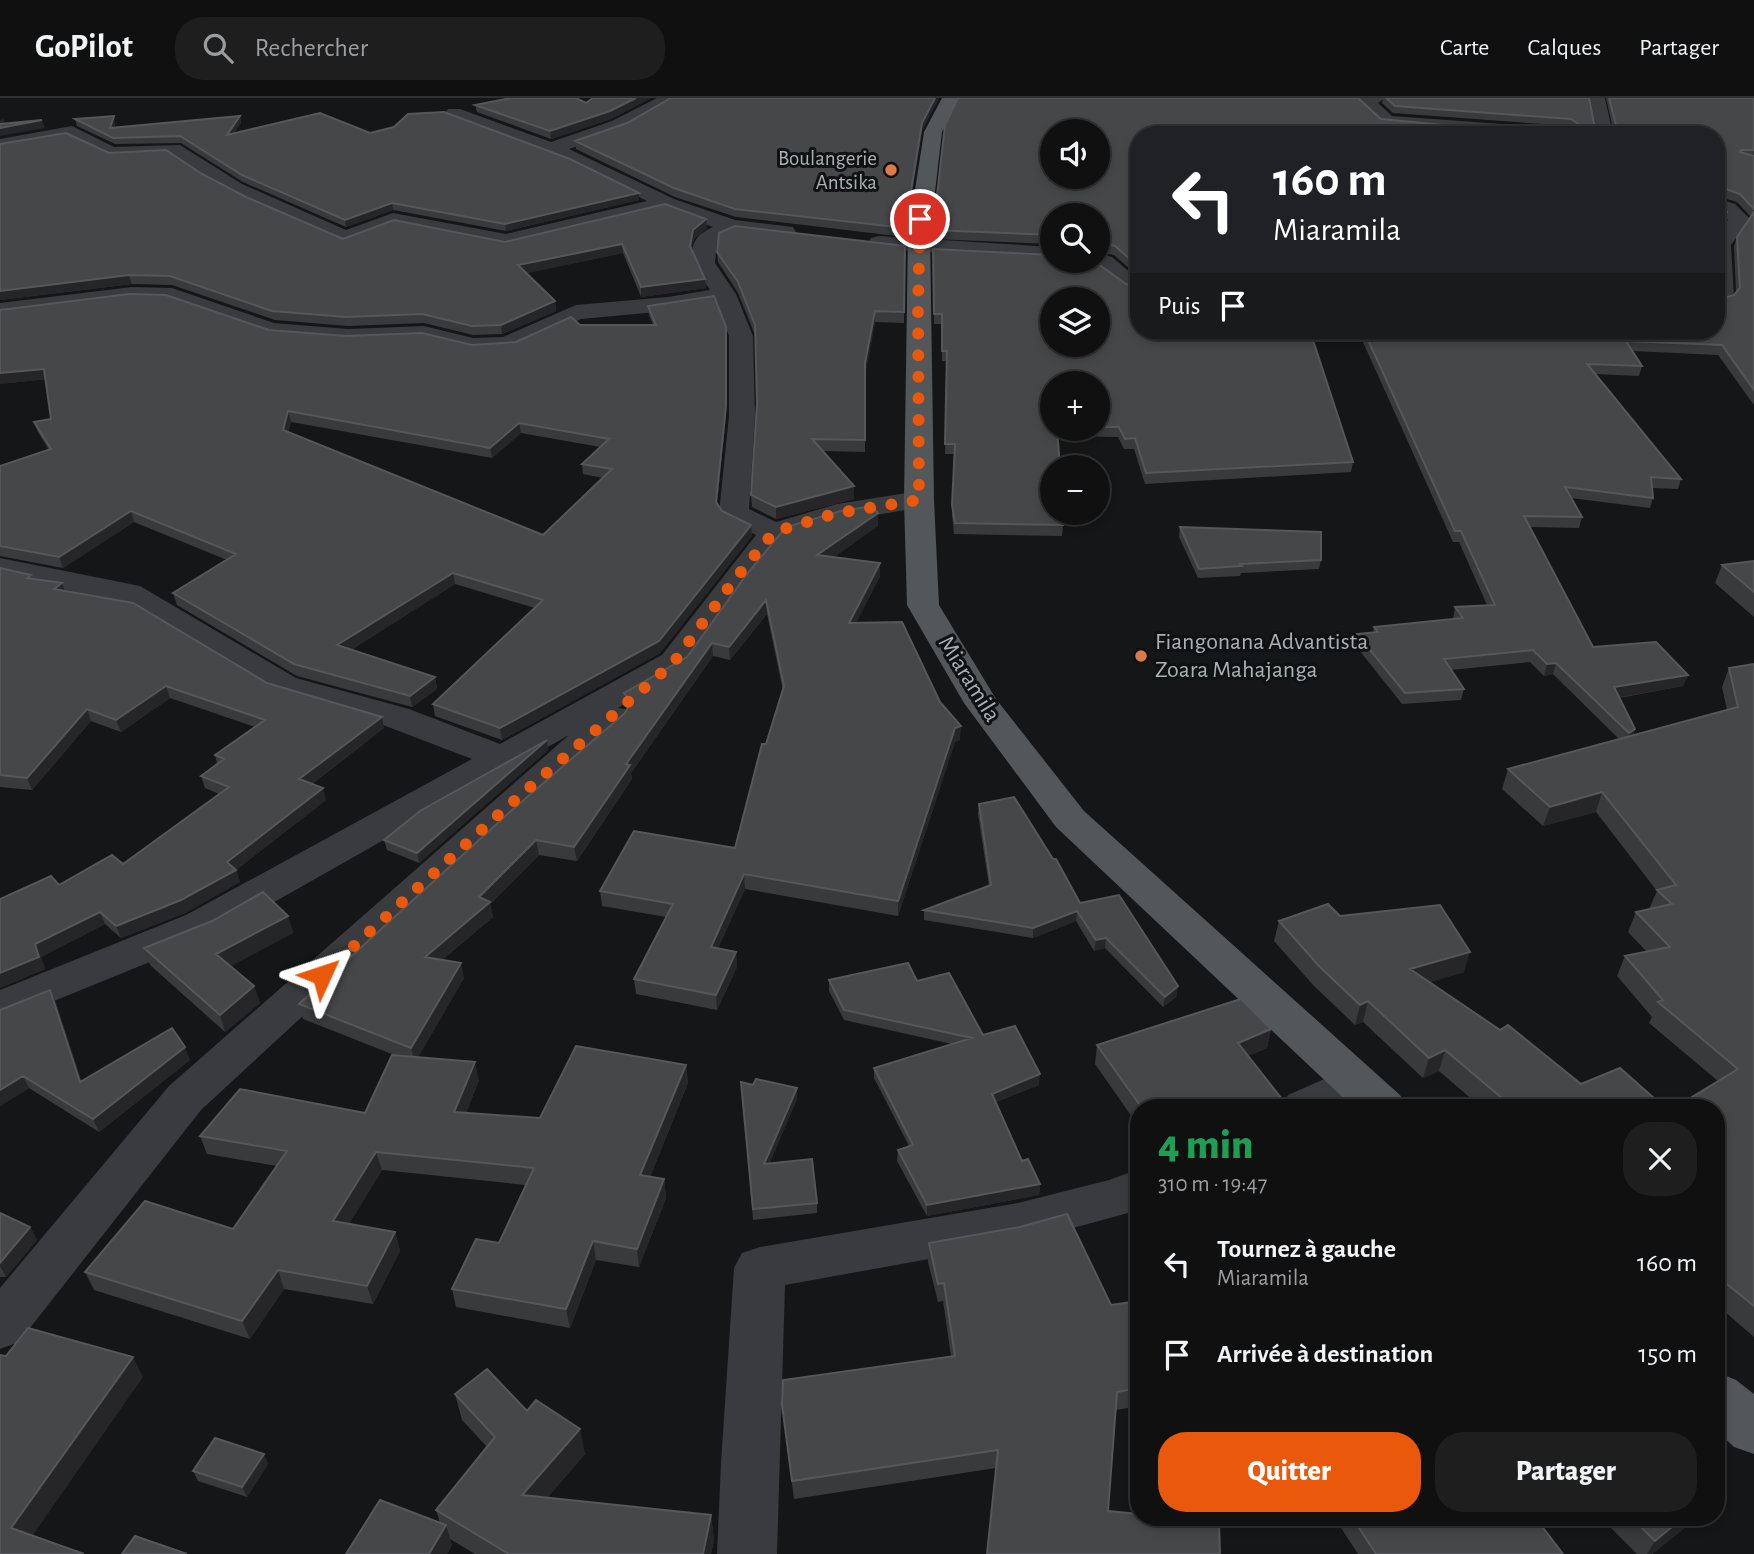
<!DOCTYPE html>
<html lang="fr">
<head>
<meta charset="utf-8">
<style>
  :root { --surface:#101011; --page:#1e1e1f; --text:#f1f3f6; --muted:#9c9d9f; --line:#303031; --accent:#ea580c }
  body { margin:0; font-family:"Alegreya Sans",sans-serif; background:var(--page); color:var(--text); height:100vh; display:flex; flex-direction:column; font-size:26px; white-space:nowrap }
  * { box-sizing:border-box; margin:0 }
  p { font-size:23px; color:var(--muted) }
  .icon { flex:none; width:38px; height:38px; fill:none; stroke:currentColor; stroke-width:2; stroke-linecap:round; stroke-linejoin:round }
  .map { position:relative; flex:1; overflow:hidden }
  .side { position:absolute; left:1130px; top:1001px; width:595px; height:427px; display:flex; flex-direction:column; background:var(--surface); border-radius:28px; box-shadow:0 4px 10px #0003,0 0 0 2px var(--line) }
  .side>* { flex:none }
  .hud { position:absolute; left:1130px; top:28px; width:595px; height:214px; border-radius:28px; box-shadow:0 4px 10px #0003,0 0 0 2px var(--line); background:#202124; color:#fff; overflow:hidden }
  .fabs { position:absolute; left:1040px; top:21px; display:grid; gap:14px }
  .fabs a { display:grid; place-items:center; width:70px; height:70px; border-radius:50%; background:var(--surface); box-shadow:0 4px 10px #0003,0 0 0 2px var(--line); font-size:35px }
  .pin { position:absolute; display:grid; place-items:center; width:60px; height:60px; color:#fff; margin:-30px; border:4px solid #fff; border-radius:50%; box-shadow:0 2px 7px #0007 }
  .me { position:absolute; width:77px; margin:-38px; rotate:48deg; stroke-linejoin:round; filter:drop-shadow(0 0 5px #0008) }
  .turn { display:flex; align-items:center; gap:24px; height:147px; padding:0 28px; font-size:32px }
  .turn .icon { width:91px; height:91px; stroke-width:2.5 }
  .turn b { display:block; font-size:49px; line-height:60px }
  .then { display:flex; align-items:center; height:66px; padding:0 28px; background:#0003; gap:14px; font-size:26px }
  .round { display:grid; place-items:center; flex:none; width:74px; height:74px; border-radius:28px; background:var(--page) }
  .headline { display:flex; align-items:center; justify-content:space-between; height:119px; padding:0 28px }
  h1 { font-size:42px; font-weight:800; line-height:52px; color:#1e9e55 }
  .cta { display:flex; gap:14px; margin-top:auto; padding:14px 28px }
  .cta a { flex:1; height:80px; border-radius:28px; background:var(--accent); color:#fff; font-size:28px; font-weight:800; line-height:80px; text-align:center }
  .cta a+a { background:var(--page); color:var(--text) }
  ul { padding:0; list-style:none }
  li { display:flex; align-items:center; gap:21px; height:91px; padding:0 28px }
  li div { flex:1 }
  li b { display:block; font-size:26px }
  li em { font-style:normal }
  header { display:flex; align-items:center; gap:42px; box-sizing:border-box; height:98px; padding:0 35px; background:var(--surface); border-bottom:2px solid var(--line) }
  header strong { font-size:33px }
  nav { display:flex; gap:38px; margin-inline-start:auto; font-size:24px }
  .search { width:490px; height:63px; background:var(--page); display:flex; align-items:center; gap:18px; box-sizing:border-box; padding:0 24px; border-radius:28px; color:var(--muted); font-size:26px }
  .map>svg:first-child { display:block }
</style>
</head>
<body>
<header>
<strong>GoPilot</strong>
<div class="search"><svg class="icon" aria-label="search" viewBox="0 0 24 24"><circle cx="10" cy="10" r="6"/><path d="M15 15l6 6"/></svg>Rechercher</div>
<nav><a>Carte</a><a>Calques</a><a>Partager</a></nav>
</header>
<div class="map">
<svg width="1754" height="1456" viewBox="0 0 1754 1456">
  <rect width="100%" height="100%" fill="#151617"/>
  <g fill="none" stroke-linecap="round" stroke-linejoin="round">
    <path fill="#393b3e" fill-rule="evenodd" d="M657 0H680L626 31 569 51 674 101 735 122 785 128 793 129 796 134 793 139 785 140 735 135 717 143 715 165 736 196 753 238 755 318 749 411 776 424 837 406 919 393 929 396 934 402 929 408 841 423 785 440 746 488 686 571 618 610 625 611 630 619 625 627 512 725 201 1012 19 1244 0 1251V1190L169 988 569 637 216 837 0 925V892L186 817 472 661 383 627 272 594 119 503 0 478V460L140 488 296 580 409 611 500 646 662 557 756 437 724 421 719 415 729 318V238L716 204 668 213 581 221 516 251 473 254 424 242 348 245 271 239 169 204 132 203 0 219V205L132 189 172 190 274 225 348 231 424 228 473 240 503 239 576 207 668 199 710 192C694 167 679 144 713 129L666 112 506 150 395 128 346 147 249 105 206 82 169 57 111 61 69 40 0 53V41L72 28 114 49 180 47 242 86 346 132 393 115 506 136 647 103 572 65 448 19 445 15 448 11H460L551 44 612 23Z
      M1358 0H1385L1378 5 1392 18 1569 31 1578 37H1493L1387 29 1381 27 1359 7 1356 3Z
      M1587 0H1605L1613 37H1595Z
      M1717 100 1735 106 1750 121 1731 147 1734 199 1730 204 1717 208V136L1728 122 1717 113Z
      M879 138 1052 149V163L871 150 868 145 871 140Z
      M1097 155 1112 159 1139 182V197C1119 194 1113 178 1096 169 1092 167 1089 166 1086 163H1097Z
      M1356 967 1372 972 1379 984C1360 1018 1315 1010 1281 1010L1288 997Z
      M1139 1071V1112L1018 1145 785 1187 777 1456H717L721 1365 734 1170 742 1155 760 1149 1018 1105 1109 1082Z"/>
    <path fill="#53575a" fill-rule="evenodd" d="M942 0H961L942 34 930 137 934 402 939 507 996 601 1084 713 1400 997 1407 1010H1354L1056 729 964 605 907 507 904 402 908 137 924 34Z
      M1717 1274 1736 1282 1754 1296V1356L1734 1349 1717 1333Z"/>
  </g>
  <path fill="#393a3c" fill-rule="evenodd" d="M593 0H651L611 21 551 41 477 14 475 7 586 5Z
    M671 0H939L922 33 905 139 736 119 675 99 576 51 575 43 627 25Z
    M958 0H1358L1381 21 1495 32H1574L1569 28 1393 15 1382 5 1383 0H1589L1595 31H1613L1606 0H1754V307L1718 257 1632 253 1642 268 1639 278 1595 276 1681 381 1678 391 1652 390 1653 400 1650 410 1571 400 1582 419 1579 430 1530 429 1593 549 1656 544 1688 577 1683 588 1619 600 1635 631 1633 638 1727 612 1722 589 1729 570 1754 566V1239L1717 1207V1010H1674L1718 983 1649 925 1652 919 1617 878 1625 858 1647 854 1628 834 1636 814 1649 811 1657 793 1596 714 1543 728 1502 691 1508 671 1619 641 1553 576 1544 578 1530 564 1451 572 1464 591 1461 602 1402 606 1355 547 1357 536 1373 535 1374 529 1453 521 1455 509 1487 507 1459 444H1453L1358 233H1717V37H1139V179L1114 157 1097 153V117H1052V146L933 141 945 27ZM1052 33H1097V79H1052ZM1717 98 1737 104 1751 119 1737 139 1734 148 1736 194 1734 197 1721 201 1717 199V132L1724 122 1727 114 1717 104Z
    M240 18 241 25 234 35H370L639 95V102L506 133 393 112 346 129 243 84 181 45 115 46 77 28 75 21 115 25 114 30Z
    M0 46 109 55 202 76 246 99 343 141 505 144 707 130 694 141 691 151 705 181 706 190 641 199 623 155 526 175 555 203 556 213 502 236 473 237 424 225 348 228 275 222 172 187 132 186 0 202Z
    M905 148 904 225 875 224 865 277V354L823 353 854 388V401L776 421 752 409 751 397 757 306 755 237 738 195 718 164 717 154Z
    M933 151 1353 364 1351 374 1145 386 1134 351H1124L1118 339 1058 338 1063 427 1062 438 954 436 952 418 954 356H945L947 263H942V226H934ZM1097 285V331H1052Z
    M648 208 726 238V318L717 406 722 413 751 427 752 438 660 555 502 642 435 618 433 606 535 510 455 486 351 552 435 579 437 591 412 609 297 578 177 507 173 495 227 462 134 424 63 470 0 458V368L49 352 38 334 34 324 51 321 46 281 0 286 269 232 472 247 516 244 580 227H653L649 217ZM291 324 492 360 521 335 600 349 582 366 583 376 603 380 543 437 288 334Z
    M878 428 834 459 880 478 856 525 940 604 960 642 955 644 898 818 745 791 718 850 736 854 737 869 717 912 636 896 634 881 666 819 602 808 600 793 735 750 783 593 767 516 730 562 713 558 631 675 632 681 577 763 539 757 490 806 493 819 442 862 464 880 418 959 479 982 466 1015 540 1020 686 967 688 985 650 1079 664 1081 666 1100 639 1169 596 1162 570 1230 456 1209 452 1191 499 1145 526 1087 382 1072 349 1126 395 1134 400 1153 373 1206 284 1191 250 1241 94 1192 85 1174 233 1131 277 1068 207 1056 200 1038 365 1015 397 958 303 921 299 906 625 615 627 611 626 609 624 595 687 559Z
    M1180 429 1321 462 1319 471 1241 475 1240 478 1198 480 1179 439Z
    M1754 463V519L1715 485 1722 467Z
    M0 470 31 477 32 480 62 485 65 493 267 585 384 630 312 686 326 702 236 772 240 784 185 815 121 840 105 826 41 859 45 871 0 890V801L59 787 123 766 219 696 205 690 201 678 217 666 215 657 255 629 170 600 121 634 91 623 32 692 0 689Z
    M548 652 419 765 387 752 384 742Z
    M979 706 1080 805 1178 888 1176 899 1163 909 1105 850 1094 853 1076 823 1033 840 924 822V812L989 788 978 716Z
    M288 818 293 835 230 868 254 888 260 905 225 934 150 867 144 850Z
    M1340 818 1464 874 1430 884 1581 986 1665 1010H1482L1439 973 1423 980 1363 924 1355 927 1314 888 1274 843 1279 823Z
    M829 882 917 883 983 937 1039 987 996 1004 1022 1063 1040 1086 1039 1097 927 1118 897 1063 898 1052 909 1048 874 980V970L952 946 844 922 829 893Z
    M50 892 56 905 81 983 190 962 99 1034 29 990 0 1008V912Z
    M1271 931 1267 950 1248 958 1289 1010H1139V1029L1095 966 1097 947Z
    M741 984 753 987 797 990V1001L769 1066 817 1105V1115L753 1122Z
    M0 1115 30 1129 37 1142 6 1179H0Z
    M1067 1116 1111 1207 1139 1203V1308L1116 1312 1108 1413 1139 1416V1419H1168L1219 1424 1220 1456H987L996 1370 794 1401 784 1325 782 1307 783 1282 951 1258 943 1203 938 1204 928 1164 929 1145 1020 1129Z
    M455 1296 527 1313 585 1356 547 1400 711 1417 714 1442 711 1456H475L450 1441 452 1447 447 1456H346L440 1425 436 1412 487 1349 462 1322Z
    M264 1356 268 1366 247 1399 198 1383 193 1373Z
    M1334 1419H1535L1563 1456H1358Z
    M1600 1419H1695L1692 1424 1652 1456H1637Z"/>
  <path fill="#262628" d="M636 0H651L611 21 551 41 550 33Z
    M935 0H939L922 33 905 139V130L922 25Z
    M114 18 115 25 111 37 110 30Z
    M240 18 241 25 228 43 227 37Z
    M3 20 6 28 42 22 45 30 0 38V23Z
    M639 95V102L506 133 505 126Z
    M392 105 393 112 346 129 345 122Z
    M1727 114 1724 122 1717 133V127Z
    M706 121 707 130 694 141 690 157V148L693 132Z
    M622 146 623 155 519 177 518 167Z
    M129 177 132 186 0 202V193Z
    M705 181 706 190 641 199V189Z
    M555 203 556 213 502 236 501 227Z
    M875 213V224L865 277V354V265Z
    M726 229V318L716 415V404Z
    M44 271 48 281 0 286V275Z
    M288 313 291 324 285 342 283 332Z
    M519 325 521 335 492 360 490 350Z
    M854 388V401L776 421V409Z
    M131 413 134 424 63 470 59 459Z
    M878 415V428L818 470 817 457Z
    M751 427 752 438 660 555 502 642 500 630Z
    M880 465V478L849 539V525Z
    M453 475 455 486 340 559 337 547Z
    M62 485 66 496 54 491Z
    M766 502 767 516 730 562 729 549Z
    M712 545 713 558 631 675 632 681 577 763 574 749 626 666Z
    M1556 565 1553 576 1544 578 1547 566Z
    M1688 577 1683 588 1610 601 1614 589Z
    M435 579 437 591 412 609 410 598Z
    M166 588 170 600 121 634 116 622Z
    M87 611 91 623 32 692 27 680Z
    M382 619 384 630 302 693 299 681Z
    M961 628 960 642 955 644 898 818V803L955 630Z
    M1635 631 1631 643 1625 647 1629 635Z
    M547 642 548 652 419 765 417 755Z
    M323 690 326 702 236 772 240 784 185 815 121 840 116 828 227 764Z
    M1602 694 1596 714 1543 728 1550 709Z
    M536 742 539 757 490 806 493 819 428 873 425 859 479 799Z
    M744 776 745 791 712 864 711 849Z
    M1077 813 1076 823 1033 840V830Z
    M100 814 105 826 41 859 45 871 0 890V875L35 846Z
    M288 818 293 835 222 873 216 856Z
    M1106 840 1105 850 1094 853 1096 842Z
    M736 854 737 869 717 912 716 897Z
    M1470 854 1464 874 1405 892 1410 871Z
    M461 865 464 880 415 965 411 950Z
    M254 888 260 905 225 934 220 917Z
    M1178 888 1176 899 1163 909 1165 899Z
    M50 892 56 905 86 996 80 984Z
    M1368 903 1363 924 1355 927 1360 907Z
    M1271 931 1267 950 1235 963 1238 945Z
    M185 949 190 962 99 1034 93 1021Z
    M1445 952 1439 973 1423 980 1429 960Z
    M475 964 479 982 459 1032 454 1014Z
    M686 967 688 985 643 1096 640 1077Z
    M1040 976 1039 987 992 1006V996Z
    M23 978 29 990 0 1008V992Z
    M797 990V1001L765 1077 764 1066Z
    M376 1054 382 1072 339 1142 333 1123Z
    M664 1081 666 1100 639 1169 637 1151Z
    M1040 1086 1039 1097 927 1118V1107Z
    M30 1129 37 1142 6 1179 0 1168V1165Z
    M395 1134 400 1153 373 1206 367 1188Z
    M593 1143 596 1162 570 1230 566 1211Z
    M278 1172 284 1191 250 1241 242 1223Z
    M133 1259 143 1279 24 1450 11 1430Z
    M580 1331 585 1356 528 1422 522 1397Z
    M264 1356 268 1366 247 1399 242 1389Z
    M711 1417 714 1442 711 1456H703Z
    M1684 1419H1695L1692 1424 1652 1456H1647L1655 1443Z
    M446 1427 452 1447 447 1456H429Z"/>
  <path fill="#454749" stroke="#55575a" stroke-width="2" fill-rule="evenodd" d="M511 0H576L586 5 593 0H636L610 13 550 33 475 7Z
    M671 0H935L922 25 905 130 735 111 674 90 575 43 627 25Z
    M958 0H1358L1381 21 1495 32H1580L1583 29 1571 21 1395 8 1386 0H1589L1595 31H1617L1609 0H1754V52H1741L1740 54 1754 58V111L1740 96 1720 89 1717 92V104L1727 114 1717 127V199L1721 201 1734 197 1740 190 1737 139 1754 114V292L1722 247 1626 243 1642 268 1587 266 1681 381 1651 379 1653 400 1565 389 1582 419 1524 418 1593 549 1656 544 1688 577 1614 589 1635 631 1629 635 1556 565 1547 566 1533 552 1444 561 1464 591 1405 595 1357 536 1378 534 1374 529 1463 520 1455 509 1495 507 1461 433H1455L1364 233H1717V37H1139V169L1115 148 1097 144V117H1052V137L933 132 945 27ZM1052 33H1097V79H1052Z
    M444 14 570 61 639 95 505 126 392 105 345 122 242 77 180 38 113 40 75 21 114 18 110 30 240 18 227 37 320 15 370 35 394 29 408 16Z
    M42 22 0 30V26Z
    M66 35 109 55 166 52 202 76 246 99 343 141 394 122 505 144 665 106 706 121 693 132 690 148 705 181 641 189 622 146 518 167 555 203 501 227 472 228 422 216 346 219 272 213 170 178 129 177 0 193V46Z
    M735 128 905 148 904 214 875 213 865 265V342L812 341 854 388 776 409 751 397 757 306 755 227 738 184 717 154 719 135Z
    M933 151 1052 157V163H1094L1126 186 1139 189V233H1310L1353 364 1146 375 1135 340 1125 341 1119 329H1097V285H1052V331H1057L1060 369H1052V415H1062L1063 427 955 425 952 407 955 346H945L947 253H942V216H934ZM1052 201H1097V247H1052Z
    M129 196 166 197 269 232 346 238 422 235 472 247 516 244 571 219 580 227H656L648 208 714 198 726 229V308L716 404 722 413 751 427 659 543 500 630 433 606 543 502 453 475 337 547 435 579 410 598 294 566 173 495 236 456 131 413 59 459 0 448V368L51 351 34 324 51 321 44 271 0 275V212ZM288 313 490 350 519 325 609 341 582 366 612 371 543 437 283 332Z
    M872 408 878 415 817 457 880 465 849 525 902 524 940 604 961 628 955 630 898 803 744 776 711 849 736 854 716 897 634 881 673 806 600 793 634 733 735 750 762 646H766L784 588 766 502 729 549 712 545 626 666 630 667 574 749 536 742 479 799 490 804 425 859 461 865 411 950 299 906 511 713 625 615 631 604 624 595 687 559 747 476 786 429 841 413Z
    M1180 429 1321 434V462L1240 466 1242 468 1199 471Z
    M1754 463V494L1722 467Z
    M0 470 31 477 27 480 62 485 54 491 133 505 267 585 382 619 299 681 323 690 227 764 236 772 181 802 116 828 100 814 35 846 39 859 0 875V801L51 778 59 787 112 757 123 766 229 689 201 678 224 661 215 657 265 622 166 588 116 622 87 611 27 680 0 677Z
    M1754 566V1208L1717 1178V1010H1674L1738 971 1658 904 1663 902 1625 858 1670 849 1636 814 1672 806 1657 792 1676 787 1602 694 1550 709 1508 671 1738 609 1729 570Z
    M547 642 417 755 384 742 420 713Z
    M1014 699 1053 761H1056L1080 805 1119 797 1178 888 1165 899 1106 840 1096 842 1077 813 1033 830 924 812 991 787 979 706Z
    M263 794 288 818 216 856 254 888 220 917 144 850 212 823Z
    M1328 806 1340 818 1440 807 1470 854 1410 871 1500 932 1508 927 1581 986 1620 970 1665 1010H1501L1509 1006 1445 952 1429 960 1368 903 1360 907 1319 868 1279 823Z
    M908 865 917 883 949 875 983 937 1015 928 1040 976 992 996 1022 1063 1028 1061 1040 1086 927 1107 898 1052 913 1047 874 970 972 940 844 912 829 882Z
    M50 892 80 984 172 930 185 949 93 1021 23 978 0 992V912Z
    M1241 901 1271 931 1238 945 1289 1010H1142L1097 947Z
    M576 948 686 967 640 1077 664 1081 637 1151 593 1143 566 1211 452 1191 476 1141 499 1145 534 1070 376 1054 333 1123 395 1134 367 1188 278 1172 242 1223 85 1174 145 1103 233 1131 287 1053 200 1038 240 991 365 1015 392 957 475 964 454 1014 540 1020Z
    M756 981 797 990 764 1066 812 1061 817 1105 753 1111 741 984 753 987Z
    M1331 1000 1340 1010H1310Z
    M0 1115 30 1129 0 1165Z
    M1067 1116 1111 1207 1139 1203V1290L1117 1294 1108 1413 1139 1416V1419H1168L1219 1424 1220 1456H987L998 1352 792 1383 782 1307 783 1282 955 1258 944 1185 938 1186 929 1145 1020 1129Z
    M28 1230 133 1259 11 1430 84 1456H0V1257L6 1258Z
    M487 1271 527 1313 536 1302 580 1331 522 1397 711 1417 703 1456H509L436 1412 495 1339 455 1296Z
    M215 1340 264 1356 242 1389 193 1373Z
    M380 1402 446 1427 429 1456H346Z
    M1352 1419H1535L1563 1456H1376Z
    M1631 1419H1684L1655 1443Z
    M135 1438 187 1456H122Z"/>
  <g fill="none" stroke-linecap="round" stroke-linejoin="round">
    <path stroke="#ea580c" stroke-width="12" stroke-dasharray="0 21.6" d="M322 877 498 717 674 564 735 481 774 434 837 415 919 402 918 208 920 121"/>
  </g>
  <g fill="#dc7b48" stroke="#101112" stroke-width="2.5">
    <circle cx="891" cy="72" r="7"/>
    <circle cx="1141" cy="558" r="7"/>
  </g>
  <g text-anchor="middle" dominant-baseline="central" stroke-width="6" stroke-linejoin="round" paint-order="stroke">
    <g font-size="21" fill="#a9b1b5" stroke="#101112" text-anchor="end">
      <text x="877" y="60">Boulangerie<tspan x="877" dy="24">Antsika</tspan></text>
    </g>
    <g font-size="24" fill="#a9b1b5" stroke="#101112" text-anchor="start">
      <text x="1155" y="544">Fiangonana Advantista<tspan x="1155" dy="28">Zoara Mahajanga</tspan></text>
    </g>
    <g font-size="24" fill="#a9b1b5" stroke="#101112">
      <text transform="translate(969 581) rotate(58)">Miaramila</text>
    </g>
  </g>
</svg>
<div class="fabs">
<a><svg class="icon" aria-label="sound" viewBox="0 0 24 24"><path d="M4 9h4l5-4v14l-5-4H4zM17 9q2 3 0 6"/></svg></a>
<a><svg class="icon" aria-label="search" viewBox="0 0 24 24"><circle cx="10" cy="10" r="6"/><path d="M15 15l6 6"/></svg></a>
<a><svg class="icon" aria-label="layers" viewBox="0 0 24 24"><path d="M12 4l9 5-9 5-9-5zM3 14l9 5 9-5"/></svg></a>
<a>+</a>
<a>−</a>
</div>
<div class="pin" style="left:920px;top:121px;background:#d93025"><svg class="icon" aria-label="arrive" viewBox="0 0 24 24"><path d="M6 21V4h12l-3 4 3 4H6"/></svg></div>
<svg class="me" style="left:322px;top:877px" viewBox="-20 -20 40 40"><path d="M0-17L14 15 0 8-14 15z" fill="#ea580c" stroke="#fff" stroke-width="4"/></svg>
<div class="hud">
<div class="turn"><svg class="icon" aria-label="left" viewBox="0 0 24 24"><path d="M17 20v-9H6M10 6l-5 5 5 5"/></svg><div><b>160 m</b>Miaramila</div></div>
<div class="then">Puis<svg class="icon" aria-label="arrive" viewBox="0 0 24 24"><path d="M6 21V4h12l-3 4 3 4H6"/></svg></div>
</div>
<section class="side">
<div class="headline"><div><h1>4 min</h1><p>310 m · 19:47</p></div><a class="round"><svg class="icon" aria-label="close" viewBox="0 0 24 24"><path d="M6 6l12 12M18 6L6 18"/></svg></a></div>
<ul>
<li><svg class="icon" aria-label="left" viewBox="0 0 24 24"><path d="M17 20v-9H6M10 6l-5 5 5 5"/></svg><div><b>Tournez à gauche</b><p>Miaramila</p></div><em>160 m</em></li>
<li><svg class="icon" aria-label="arrive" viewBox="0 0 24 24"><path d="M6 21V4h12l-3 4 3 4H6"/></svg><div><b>Arrivée à destination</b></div><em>150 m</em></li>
</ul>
<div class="cta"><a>Quitter</a><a>Partager</a></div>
</section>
</div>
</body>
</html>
